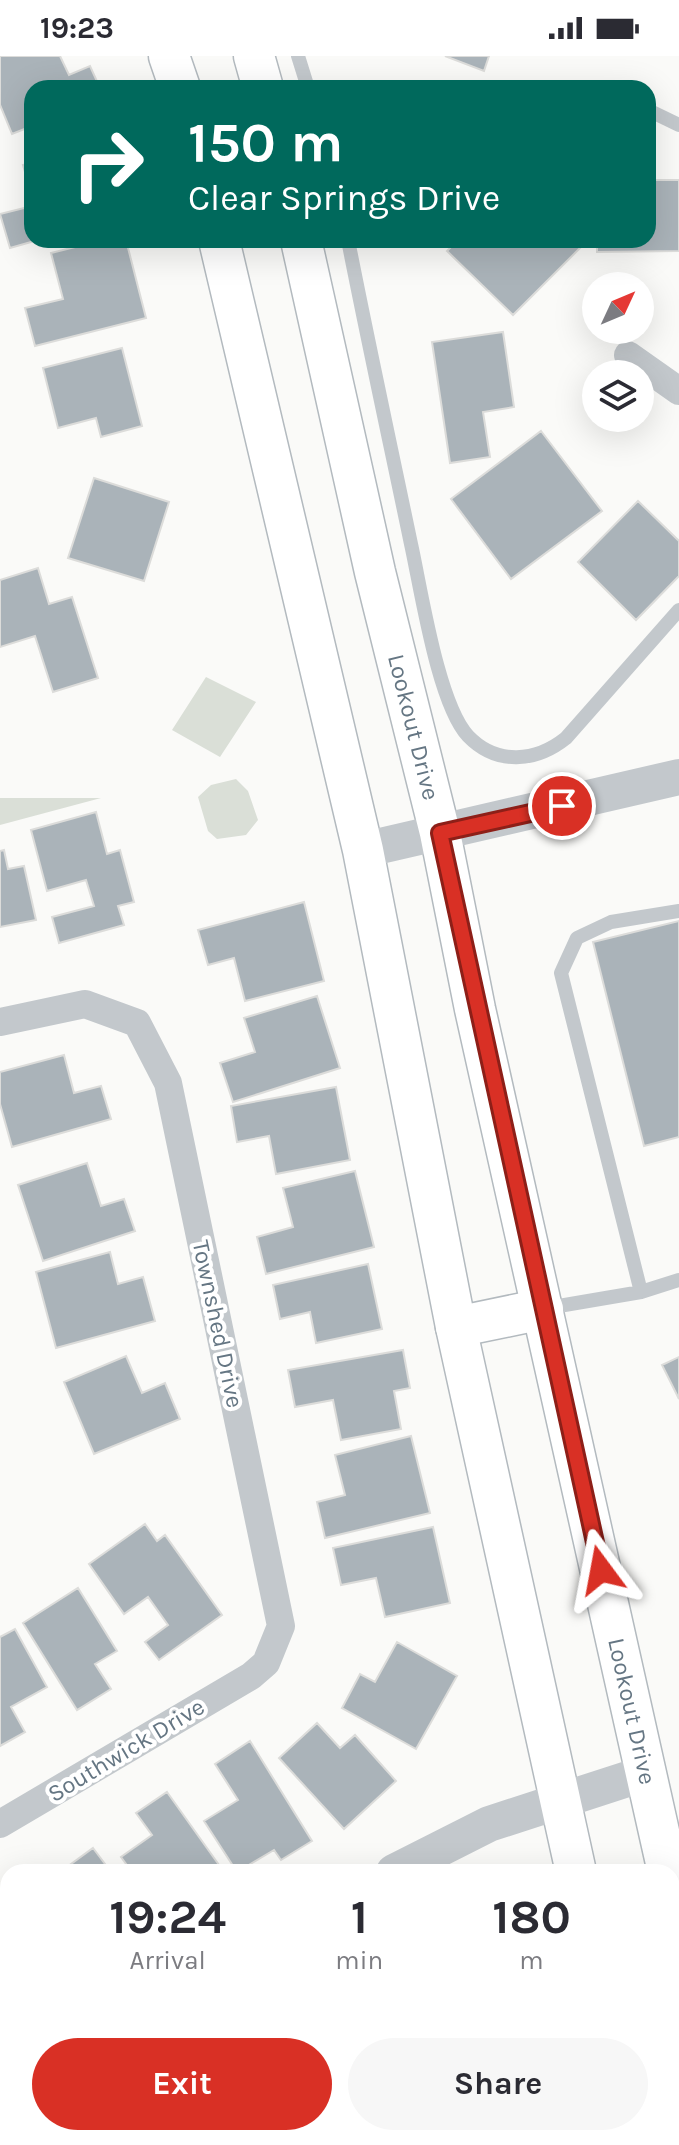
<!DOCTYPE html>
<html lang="en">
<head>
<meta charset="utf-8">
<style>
  :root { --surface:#fff; --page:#f7f7f7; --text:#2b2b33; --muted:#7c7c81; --accent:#d93025 }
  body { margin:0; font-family:Karla,sans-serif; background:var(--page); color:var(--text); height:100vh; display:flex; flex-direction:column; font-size:30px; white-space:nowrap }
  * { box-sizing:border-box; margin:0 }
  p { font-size:26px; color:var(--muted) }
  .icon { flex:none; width:44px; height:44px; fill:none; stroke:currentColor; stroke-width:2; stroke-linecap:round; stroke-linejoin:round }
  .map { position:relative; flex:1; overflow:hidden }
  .drawer { position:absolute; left:0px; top:1808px; width:680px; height:282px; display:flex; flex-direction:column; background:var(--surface); border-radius:24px 24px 0 0; box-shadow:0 8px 32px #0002 }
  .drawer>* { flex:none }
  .guide { position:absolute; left:24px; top:24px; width:632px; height:168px; border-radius:24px; box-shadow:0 8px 32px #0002; background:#00695c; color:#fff; overflow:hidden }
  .needle { width:52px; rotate:46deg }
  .buttons { position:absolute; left:582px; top:216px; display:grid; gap:16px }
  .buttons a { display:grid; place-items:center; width:72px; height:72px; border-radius:50%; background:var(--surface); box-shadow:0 8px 32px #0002; font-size:40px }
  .pin { position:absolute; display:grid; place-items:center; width:68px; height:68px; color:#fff; margin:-34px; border:4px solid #fff; border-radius:50%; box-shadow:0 2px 8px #0007 }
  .me { position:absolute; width:88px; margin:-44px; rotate:347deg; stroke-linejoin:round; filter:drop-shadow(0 0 6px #0008) }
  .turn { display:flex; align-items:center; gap:28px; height:168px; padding:0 32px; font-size:36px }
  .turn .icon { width:104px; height:104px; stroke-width:2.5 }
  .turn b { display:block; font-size:56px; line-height:68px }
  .eta { display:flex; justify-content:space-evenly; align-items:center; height:136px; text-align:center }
  .eta b { font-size:48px; font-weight:700; line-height:56px }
  .action { display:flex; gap:16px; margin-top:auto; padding:16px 32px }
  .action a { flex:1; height:92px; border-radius:48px; background:var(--accent); color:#fff; font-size:32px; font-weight:700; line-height:92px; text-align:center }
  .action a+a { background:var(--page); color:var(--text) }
  .status { display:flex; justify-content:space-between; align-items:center; height:56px; padding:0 40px; background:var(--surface); direction:ltr }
  .status svg { height:22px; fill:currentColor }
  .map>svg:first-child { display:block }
</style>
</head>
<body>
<div class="status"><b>19:23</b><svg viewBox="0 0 49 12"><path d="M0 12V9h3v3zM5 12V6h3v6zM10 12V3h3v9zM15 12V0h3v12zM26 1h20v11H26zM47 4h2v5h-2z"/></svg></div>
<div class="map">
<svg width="679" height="2089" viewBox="0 0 679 2089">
  <rect width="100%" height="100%" fill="#fafaf8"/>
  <path fill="#dadfd7" d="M206 621 256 646 220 701 172 674Z
    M236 723 248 735 258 764 246 779 217 783 208 775 198 741 211 729Z
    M0 742H101L0 769Z
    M87 2082H401L387 2089H76Z"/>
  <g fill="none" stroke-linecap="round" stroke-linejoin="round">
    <path stroke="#bbc7cb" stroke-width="10" d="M217 2089 221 2082"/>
  </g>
  <path fill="#aab3b9" stroke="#dcdcda" stroke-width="2" d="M0 0H60L69 19 90 10 100 32H32V70L12 78 0 49Z
    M445 0H489L484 15Z
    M32 107V140L23 109Z
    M648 124H679V195L597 196V184H648Z
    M32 150V184H38L10 192 0 158Z
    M103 184H126L146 262 35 290 25 252 63 243 51 197Z
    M458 184H578L583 189 513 259 447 195Z
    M503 276 514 351 483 356 490 401 450 407 432 286Z
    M122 292 142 370 101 381 96 362 58 372 43 312Z
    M541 375 602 455 511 523 451 443Z
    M94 422 169 446 144 525 68 502Z
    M638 445 679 485V520L636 564 578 506Z
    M38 512 49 548 72 541 98 622 53 636 35 580 0 591V524Z
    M96 756 107 798 120 794 134 846 118 850 124 869 59 887 52 861 94 850 86 824 47 835 31 774Z
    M4 794 8 813 24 810 36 864 0 871V795Z
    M304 846 324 925 245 945 234 902 208 909 198 874Z
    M679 865V1081L644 1090 593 886Z
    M317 940 340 1012 233 1046 220 1007 255 996 244 962Z
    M64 999 74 1037 101 1030 111 1063 12 1091 0 1048V1016Z
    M336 1031 350 1104 276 1118 269 1080 237 1086 231 1050Z
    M87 1107 101 1150 124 1143 135 1175 43 1205 18 1129Z
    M355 1115 374 1191 266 1218 257 1181 293 1171 283 1132Z
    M110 1196 118 1228 143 1221 155 1265 56 1292 36 1216Z
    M368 1208 382 1273 316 1287 310 1256 280 1263 273 1229Z
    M403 1294 410 1332 394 1335 401 1373 341 1384 333 1344 295 1351 288 1314Z
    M126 1300 142 1337 165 1327 180 1363 94 1398 64 1326Z
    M679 1301V1343L662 1309Z
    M411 1380 430 1457 325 1482 317 1446 345 1439 335 1399Z
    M145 1468 157 1485 165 1479 222 1559 159 1604 145 1586 168 1569 148 1541 124 1558 89 1508Z
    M433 1471 450 1547 385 1561 376 1522 341 1529 333 1492Z
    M78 1532 117 1595 95 1608 111 1633 77 1654 23 1567Z
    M15 1573 47 1631 11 1651 25 1676 0 1690V1581Z
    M397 1586 457 1620 416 1693 342 1652 360 1618 375 1626Z
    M317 1667 340 1692 355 1679 396 1725 344 1773 279 1702Z
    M250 1685 312 1785 281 1804 274 1794 237 1816 204 1765 238 1744 215 1708Z
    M167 1736 224 1816H132L121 1801 152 1779 136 1757Z
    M93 1792 111 1816H71L67 1811Z
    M528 2082H565L568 2089H515Z"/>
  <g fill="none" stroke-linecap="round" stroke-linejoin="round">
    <defs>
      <g id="secondary">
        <path d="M169 0 180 32"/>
        <path d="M254 0 263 32"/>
        <path d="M219 184 363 794 456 1271 576 1816"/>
        <path id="s1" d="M301 184 375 516 440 777 475 953 668 1816"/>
        <path d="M456 1271 543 1253"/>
        <path d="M672 1832 679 1864"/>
        <path d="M643 2082 646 2089"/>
      </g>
    </defs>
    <use href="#secondary" stroke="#b3babf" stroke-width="43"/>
    <path stroke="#c3c8cc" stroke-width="14" d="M298 0 308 32
      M648 54 679 69
      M348 184C368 286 390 387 411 488 421 533 438 648 468 680 497 710 536 706 566 682L679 554
      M641 1236 561 917 577 882 611 866 679 855
      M547 1252 641 1236 679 1224"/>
    <path stroke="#c3c8cc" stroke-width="28" d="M628 299 679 335
      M0 966 85 948 137 967 168 1027 281 1570 266 1607 251 1620 0 1768
      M0 1896 8 1908"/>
    <path stroke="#c3c8cc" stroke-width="36" d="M363 794 679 721
      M394 1816 489 1768 646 1717
      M0 2067 8 2061"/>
    <use href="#secondary" stroke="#fff" stroke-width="40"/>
  </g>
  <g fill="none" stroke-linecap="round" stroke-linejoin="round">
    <defs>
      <path id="route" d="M562 750 440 777 601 1514"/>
    </defs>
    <use href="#route" stroke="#8d1f18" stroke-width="20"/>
    <use href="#route" stroke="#d93025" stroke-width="14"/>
  </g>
  <g text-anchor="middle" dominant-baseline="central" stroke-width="8" stroke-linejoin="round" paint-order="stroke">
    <g font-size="24" fill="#657683" stroke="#fff">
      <text stroke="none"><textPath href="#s1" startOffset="500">Lookout Drive</textPath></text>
      <text transform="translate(218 1268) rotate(78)">Townshed Drive</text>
      <text stroke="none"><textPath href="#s1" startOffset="1508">Lookout Drive</textPath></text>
      <text transform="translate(126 1694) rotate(-31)">Southwick Drive</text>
    </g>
  </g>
</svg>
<div class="buttons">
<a><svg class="needle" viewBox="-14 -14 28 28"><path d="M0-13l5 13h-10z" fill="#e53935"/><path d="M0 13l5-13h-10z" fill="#7c7c81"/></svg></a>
<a><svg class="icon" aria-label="layers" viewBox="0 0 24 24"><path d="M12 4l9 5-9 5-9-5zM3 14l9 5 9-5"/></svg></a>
</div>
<div class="pin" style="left:562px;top:750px;background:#d93025"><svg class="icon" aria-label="arrive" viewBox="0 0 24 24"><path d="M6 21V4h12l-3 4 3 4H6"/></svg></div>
<svg class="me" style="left:601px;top:1514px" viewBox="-20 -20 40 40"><path d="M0-17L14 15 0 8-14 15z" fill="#d93025" stroke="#fff" stroke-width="4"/></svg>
<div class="guide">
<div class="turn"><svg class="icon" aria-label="right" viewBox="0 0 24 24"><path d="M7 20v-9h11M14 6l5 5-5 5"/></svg><div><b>150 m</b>Clear Springs Drive</div></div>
</div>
<section class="drawer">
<div class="eta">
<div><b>19:24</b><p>Arrival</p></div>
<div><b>1</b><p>min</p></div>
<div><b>180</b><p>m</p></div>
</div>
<div class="action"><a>Exit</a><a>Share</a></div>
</section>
</div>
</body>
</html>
